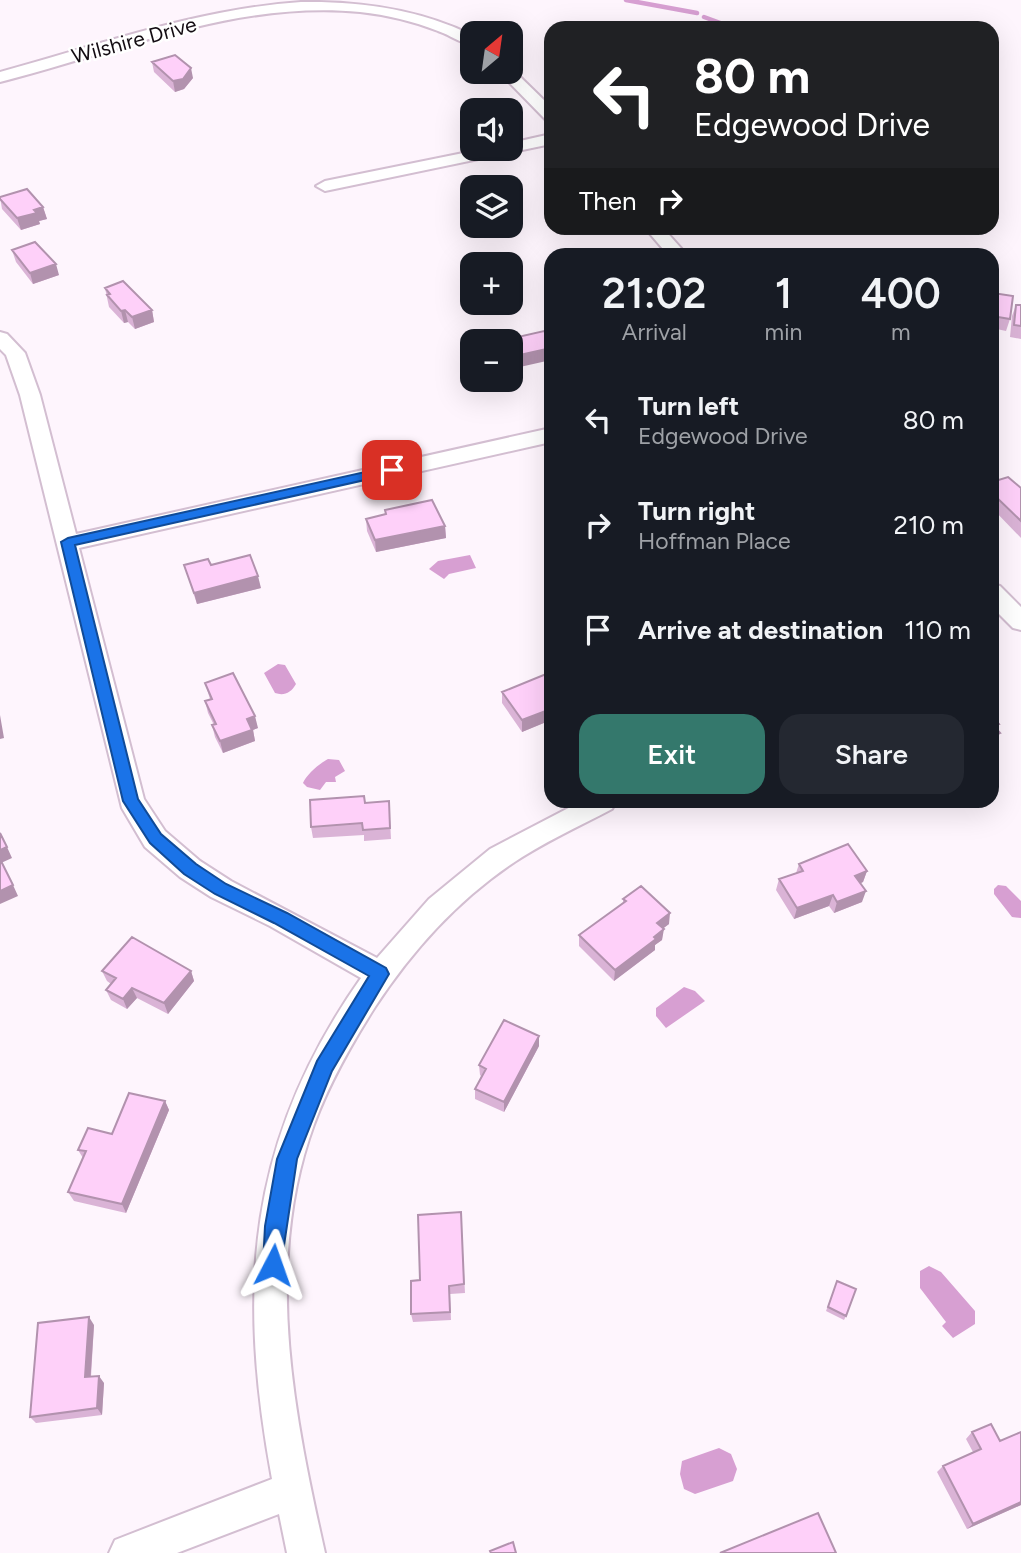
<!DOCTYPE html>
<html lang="en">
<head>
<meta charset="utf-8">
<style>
  :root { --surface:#171b24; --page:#242831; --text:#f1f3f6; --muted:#9ea1a6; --accent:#34786c }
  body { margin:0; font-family:Figtree,sans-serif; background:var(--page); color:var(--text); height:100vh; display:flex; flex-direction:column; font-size:26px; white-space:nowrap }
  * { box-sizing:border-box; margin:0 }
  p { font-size:23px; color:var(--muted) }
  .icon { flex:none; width:38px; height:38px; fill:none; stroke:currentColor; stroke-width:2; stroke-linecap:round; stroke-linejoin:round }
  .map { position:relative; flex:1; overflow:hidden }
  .panel { position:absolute; left:544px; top:248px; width:455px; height:560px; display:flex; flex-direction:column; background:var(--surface); border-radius:21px; box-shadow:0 7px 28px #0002 }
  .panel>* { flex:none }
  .hud { position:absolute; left:544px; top:21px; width:455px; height:214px; border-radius:21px; box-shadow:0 7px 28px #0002; background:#202124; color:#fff; overflow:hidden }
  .needle { width:46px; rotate:29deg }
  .tools { position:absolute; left:460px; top:21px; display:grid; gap:14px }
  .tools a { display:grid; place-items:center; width:63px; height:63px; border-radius:14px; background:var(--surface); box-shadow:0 7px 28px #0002; font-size:35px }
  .pin { position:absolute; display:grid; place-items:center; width:60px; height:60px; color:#fff; margin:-30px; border-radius:14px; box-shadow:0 4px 10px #0006 }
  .me { position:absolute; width:77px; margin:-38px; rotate:4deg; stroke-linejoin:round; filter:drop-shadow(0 0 5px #0008) }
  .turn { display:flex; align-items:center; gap:24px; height:147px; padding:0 35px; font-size:32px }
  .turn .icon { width:91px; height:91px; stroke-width:2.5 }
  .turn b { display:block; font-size:49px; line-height:60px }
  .then { display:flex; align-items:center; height:66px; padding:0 35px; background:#0003; gap:14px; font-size:26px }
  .eta { display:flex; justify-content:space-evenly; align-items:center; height:119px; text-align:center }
  .eta b { font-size:42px; font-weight:600; line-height:49px }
  .action { display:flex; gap:14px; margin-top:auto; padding:14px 35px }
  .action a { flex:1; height:80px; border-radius:21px; background:var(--accent); color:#fff; font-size:28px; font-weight:600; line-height:80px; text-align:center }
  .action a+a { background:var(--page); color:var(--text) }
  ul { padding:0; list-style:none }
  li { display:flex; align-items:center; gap:21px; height:105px; padding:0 35px }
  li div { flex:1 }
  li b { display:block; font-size:26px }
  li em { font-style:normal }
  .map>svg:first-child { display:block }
</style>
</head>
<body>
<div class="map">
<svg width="1021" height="1553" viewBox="0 0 1021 1553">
  <rect width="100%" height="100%" fill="#fef5fd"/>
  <path fill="#d79fd2" d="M470 555 476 568 449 574 444 579 429 569 438 561Z
    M278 664 285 665 296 684C291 693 284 696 275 693L264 673Z
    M328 759 339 760 345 771 335 777 336 782H326L320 790 307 787 303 783C306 775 320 763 328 759Z
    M998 885 1006 886 1021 901V918L1012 917 994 894V889Z
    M684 987 695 991 705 1001 666 1028 656 1016V1008Z
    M929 1266 941 1272 975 1311V1324L953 1338 942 1326 946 1322 920 1288V1271Z
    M719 1448 731 1454 737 1469 733 1481 695 1494 684 1489 680 1474 682 1461Z"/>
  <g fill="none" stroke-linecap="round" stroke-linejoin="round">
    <path stroke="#d79fd2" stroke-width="4.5" d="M626 0 697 13
      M704 17 734 28"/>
    <defs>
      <path id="street" d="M301 2C361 1 418 9 472 35V45C460 43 450 35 438 31 413 21 387 15 360 12 237 0 118 52 0 82V72C99 45 198 9 301 2Z
        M511 68 551 107V121L545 119 499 72H511Z
        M551 134V144L325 191 316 186 325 181 483 149H511V143Z
        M645 228H663L688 256H669Z
        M0 332 7 334 25 353 40 395 76 534 551 428V442L79 548 144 799 165 831 200 861 231 881 377 958 429 899 490 849 580 802H616L612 809C578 827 542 843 510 865 456 902 411 952 375 1007 349 1048 324 1092 309 1139 265 1274 295 1419 325 1553H287L279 1514 177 1553H109L115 1540 272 1479C237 1289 247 1140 361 978L270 926 211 897 180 877 145 847 122 808 20 395 6 355 0 349Z
        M992 584 1000 586 1021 607V630L1013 628 992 607Z"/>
    </defs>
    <use href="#street" stroke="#d3bed1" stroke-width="4"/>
    <use href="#street" fill="#fff" fill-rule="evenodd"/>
  </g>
  <path fill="#dab3d6" d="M152 62 193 78 184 89 175 92 154 72Z
    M0 197 43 207 47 219 39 221 40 224 21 230 2 209Z
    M12 250 59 275 33 284 16 262Z
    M105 288 152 310 154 322 135 329 128 322 124 323 109 307Z
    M992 295 1010 319 1006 331 992 328Z
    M1016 305H1021V339L1010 337 1012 316Z
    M992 482 1021 488V538L992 508Z
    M385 510 445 526 446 538 376 552 367 531 366 519 385 515Z
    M184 565H211L261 588 197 604Z
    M551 672V720L522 732 502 703V692Z
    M205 683 258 728 253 730 255 741 223 753 215 737 212 725H214L208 713 205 701 210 699Z
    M389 801 391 839 364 841V835L313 838 311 827 365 803Z
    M799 864 867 871 863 882 861 883 862 902 834 913 829 906 794 919 776 890 779 879 796 873Z
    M623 899 669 924 663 928 662 940 655 945V950L614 981 579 946V935L623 903Z
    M102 971H191L194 981 168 1014 137 998 127 1009 111 1000 106 990 111 984 107 981Z
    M539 1036V1046L504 1112 475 1099V1089L481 1076 480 1075 479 1065Z
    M165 1101 169 1110 126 1213 74 1201 68 1192 83 1158 78 1150 112 1134Z
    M461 1212 465 1293 450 1294 451 1320 413 1322 411 1314 420 1280Z
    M837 1281 846 1316 844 1320 826 1311Z
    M94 1325 91 1377 104 1383 102 1415 36 1423 30 1417Z
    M972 1432 1000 1441 1021 1432V1505L967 1529 937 1472 943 1466 973 1452 966 1439Z"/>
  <path fill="#b292ae" d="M191 68 193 78 184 89 175 92 173 81Z
    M43 207 47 219 39 221 40 224 21 230 17 218 34 210Z
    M56 264 59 275 33 284 30 273Z
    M125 310 128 322 124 323 121 311Z
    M152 310 154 322 135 329 132 317Z
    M551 348V360L511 369V357Z
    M445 526 446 538 376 552 375 540Z
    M258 576 261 588 197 604 194 593Z
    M551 709V720L522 732V720Z
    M0 715 4 738 0 739Z
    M255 716 258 728 253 730 255 741 223 753 220 741 247 719Z
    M999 724 994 735 1000 733 995 744 992 745V730L994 726Z
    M7 847 12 858 1 863 0 860V850Z
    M867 871 863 882 852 887 855 876Z
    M13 885 18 896 0 904V891Z
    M866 891 862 902 834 913 837 902Z
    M833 895 829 906 794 919 797 908Z
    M670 913 669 924 656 934 657 923Z
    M664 929 662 940 655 945V950L614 981 615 970Z
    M191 971 194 981 168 1014 164 1003Z
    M132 988 137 998 127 1009 123 999Z
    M539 1036V1046L504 1112V1102Z
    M165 1101 169 1110 126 1213 122 1204Z
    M89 1317 94 1325 90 1385 85 1377Z
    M99 1376 104 1383 102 1415 97 1408Z
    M1021 1502V1505L967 1529 973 1524Z"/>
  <path fill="#fed0f9" stroke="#b292ae" stroke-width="2" d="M175 55 191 68 183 79 173 81 152 62Z
    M27 189 43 207 34 210 37 213 17 218 0 199V197Z
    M35 242 56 264 30 273 12 250Z
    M123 281 152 310 132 317 125 310 121 311 107 295 110 294 105 288Z
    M993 293 1013 296 1010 319 992 316Z
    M1016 305H1021V326L1014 325Z
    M544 331 551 341V348L511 357V341H500Z
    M1008 477 1021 488V521L992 493V482Z
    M432 500 445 526 375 540 366 519 386 514 385 510Z
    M250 555 258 576 194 593 184 565 208 559 211 565Z
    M551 672V709L522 720 502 692Z
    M233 673 255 716 247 719 252 730 220 741 212 725 216 724 205 701 212 699 205 683Z
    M992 716 999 724 994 726 1000 733 992 735Z
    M364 796 365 803 389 801 390 828 363 830 362 823 311 827 310 800Z
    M0 833 7 847 0 850Z
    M848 844 867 871 855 876 866 891 837 902 833 895 797 908 779 879 803 871 799 864Z
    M0 859 13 885 0 891Z
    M641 886 670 913 657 923 664 929 654 937 656 939 615 970 579 935 626 901 623 899Z
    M132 937 191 971 164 1003 132 988 123 999 106 990 116 978 102 971Z
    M504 1020 539 1036 504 1102 475 1089 486 1069 479 1065Z
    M129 1093 165 1101 122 1204 68 1192 86 1151 78 1150 88 1128 112 1134Z
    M461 1212 464 1284 449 1286 450 1312 411 1314V1281L420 1280 418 1215Z
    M837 1281 856 1289 846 1316 828 1307Z
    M89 1317 85 1377 99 1376 97 1408 30 1417 38 1323Z
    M991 1424 1000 1441 1021 1432V1502L973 1524 943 1466 981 1449 972 1432Z
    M818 1513 836 1553H720Z
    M513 1542 516 1553H491L490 1551Z"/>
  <path fill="#1a73e8" stroke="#114b97" stroke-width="2" d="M392 466 398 470 396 473 75 545 138 799 161 834 196 864 226 884 287 913 386 968 389 974 332 1071 297 1159 280 1272 273 1275 266 1272 263 1265 265 1226 277 1159 317 1061 369 976 274 923 215 894 184 874 150 843 123 801 61 542 68 538Z"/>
  <g text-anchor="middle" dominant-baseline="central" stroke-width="5" stroke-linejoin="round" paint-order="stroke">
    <g font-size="21" fill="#130c12" stroke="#fff">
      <text transform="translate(134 40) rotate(-15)">Wilshire Drive</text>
    </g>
  </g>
</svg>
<div class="tools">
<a><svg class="needle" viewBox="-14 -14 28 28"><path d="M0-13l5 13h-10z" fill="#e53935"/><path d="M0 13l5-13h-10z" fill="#9ea1a6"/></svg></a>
<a><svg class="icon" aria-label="sound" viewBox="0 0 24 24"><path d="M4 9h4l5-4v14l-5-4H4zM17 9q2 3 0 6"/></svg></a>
<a><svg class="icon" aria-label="layers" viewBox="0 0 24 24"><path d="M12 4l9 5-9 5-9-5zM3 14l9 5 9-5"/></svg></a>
<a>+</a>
<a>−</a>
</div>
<div class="pin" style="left:392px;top:470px;background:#d93025"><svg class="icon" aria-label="arrive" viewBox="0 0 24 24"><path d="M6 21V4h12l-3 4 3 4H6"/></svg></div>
<svg class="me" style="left:273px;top:1265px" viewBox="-20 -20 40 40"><path d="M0-17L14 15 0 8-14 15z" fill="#1a73e8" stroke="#fff" stroke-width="4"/></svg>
<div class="hud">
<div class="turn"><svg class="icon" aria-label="left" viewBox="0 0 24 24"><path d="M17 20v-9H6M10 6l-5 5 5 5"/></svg><div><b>80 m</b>Edgewood Drive</div></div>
<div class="then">Then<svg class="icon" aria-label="right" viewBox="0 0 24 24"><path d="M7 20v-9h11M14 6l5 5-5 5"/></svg></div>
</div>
<section class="panel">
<div class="eta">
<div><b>21:02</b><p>Arrival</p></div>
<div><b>1</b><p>min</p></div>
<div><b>400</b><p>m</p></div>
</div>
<ul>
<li><svg class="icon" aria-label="left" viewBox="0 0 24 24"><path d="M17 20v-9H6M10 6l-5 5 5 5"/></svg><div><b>Turn left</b><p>Edgewood Drive</p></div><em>80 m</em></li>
<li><svg class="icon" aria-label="right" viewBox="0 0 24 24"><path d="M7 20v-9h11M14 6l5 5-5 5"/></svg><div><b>Turn right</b><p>Hoffman Place</p></div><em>210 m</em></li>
<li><svg class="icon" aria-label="arrive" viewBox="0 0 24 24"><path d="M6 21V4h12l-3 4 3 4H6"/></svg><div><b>Arrive at destination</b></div><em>110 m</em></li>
</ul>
<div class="action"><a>Exit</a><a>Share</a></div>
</section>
</div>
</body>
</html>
